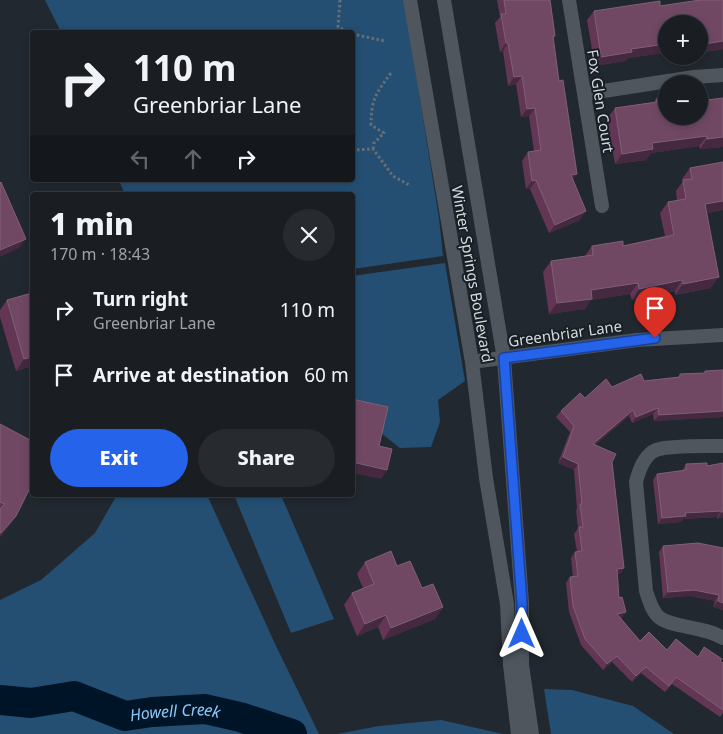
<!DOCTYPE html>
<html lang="en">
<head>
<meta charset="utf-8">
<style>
  :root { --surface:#1a1e23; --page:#272b30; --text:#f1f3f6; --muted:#9fa2a6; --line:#383c41; --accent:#2563eb }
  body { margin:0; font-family:"Noto Sans",sans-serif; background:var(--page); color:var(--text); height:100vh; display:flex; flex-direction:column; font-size:19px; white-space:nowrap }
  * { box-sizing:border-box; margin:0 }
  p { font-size:16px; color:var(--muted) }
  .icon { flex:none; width:28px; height:28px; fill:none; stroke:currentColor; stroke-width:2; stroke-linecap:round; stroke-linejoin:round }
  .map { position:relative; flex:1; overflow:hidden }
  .drawer { position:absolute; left:30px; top:192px; width:325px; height:305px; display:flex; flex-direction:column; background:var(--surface); border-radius:5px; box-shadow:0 2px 8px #0003,0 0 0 1px var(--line) }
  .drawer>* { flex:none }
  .hud { position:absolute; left:30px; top:30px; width:325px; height:152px; border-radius:5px; box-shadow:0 2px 8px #0003,0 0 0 1px var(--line); background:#1a1e23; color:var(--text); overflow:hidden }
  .fabs { position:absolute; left:658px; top:15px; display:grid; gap:10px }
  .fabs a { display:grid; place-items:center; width:50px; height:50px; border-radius:50%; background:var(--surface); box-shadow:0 2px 8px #0003,0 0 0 1px var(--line); font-size:25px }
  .pin { position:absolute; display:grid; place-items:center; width:42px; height:42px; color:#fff; margin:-51px -21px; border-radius:50% 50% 50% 0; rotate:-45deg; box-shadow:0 0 5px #0007 }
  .pin .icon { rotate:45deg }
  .me { position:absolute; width:55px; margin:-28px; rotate:0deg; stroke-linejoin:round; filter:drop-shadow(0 0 4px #0008) }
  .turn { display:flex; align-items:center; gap:18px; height:105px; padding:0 20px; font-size:22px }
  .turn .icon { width:65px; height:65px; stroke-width:2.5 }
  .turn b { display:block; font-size:35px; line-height:42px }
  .lanes { display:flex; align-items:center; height:48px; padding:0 20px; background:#0003; justify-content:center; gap:25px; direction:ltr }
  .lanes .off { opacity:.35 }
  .round { display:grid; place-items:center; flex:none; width:52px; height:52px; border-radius:26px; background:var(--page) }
  .head { display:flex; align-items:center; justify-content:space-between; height:85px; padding:0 20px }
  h1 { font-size:30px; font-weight:800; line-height:38px }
  .primary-button { display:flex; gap:10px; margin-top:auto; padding:10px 20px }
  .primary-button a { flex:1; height:58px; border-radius:30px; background:var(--accent); color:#fff; font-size:20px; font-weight:800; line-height:58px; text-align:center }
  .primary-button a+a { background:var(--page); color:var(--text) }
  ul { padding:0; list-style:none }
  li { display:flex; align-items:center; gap:15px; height:65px; padding:0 20px }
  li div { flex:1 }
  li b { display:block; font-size:19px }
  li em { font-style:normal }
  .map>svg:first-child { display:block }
</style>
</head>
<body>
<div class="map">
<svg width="723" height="734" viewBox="0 0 723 734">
  <rect width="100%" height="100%" fill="#22282f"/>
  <path fill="#244f73" d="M45 0H404L439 218 443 256 353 269 352 195H125L119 180H352V32H61Z
    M445 263 465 381 438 400 440 422 431 447 400 448 376 429 353 430 352 276Z
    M117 495H207L276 646 319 734H0V600L41 580 95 533Z
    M234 495H281L334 619 291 633Z
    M544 689 572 690 633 706 674 734H551Z
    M441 720 503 734H337L379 726Z"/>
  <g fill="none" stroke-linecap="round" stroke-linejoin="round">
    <path stroke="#001428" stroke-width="30" id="s1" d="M0 700 31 703 74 696 125 716 152 712 205 709 240 717 292 734"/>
    <path stroke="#686e74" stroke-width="3" stroke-dasharray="2.5 2.5" stroke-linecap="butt" d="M340 0 338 27 349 32
      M336 32 338 27
      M352 34 385 41
      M373 149 374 143 384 133 371 125C371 100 376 93 391 73
      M352 150 373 149 393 176 411 186"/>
    <path stroke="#4f565d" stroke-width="14" d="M569 0 602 206
      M584 94 694 77 723 75
      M723 446C708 446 668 445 656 450 644 455 639 470 636 482L646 591C649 600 652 612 660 618 674 628 704 626 723 638"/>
    <path stroke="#4f565d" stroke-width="14" d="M410 0 472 362 486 478 507 604 510 665 518 734
      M444 0 504 359 522 603V665L532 734
      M472 362 637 340 723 335"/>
  </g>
  <path fill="#643655" d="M497 0H550L555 36 553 39 573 180 580 220 549 233 530 189H526L522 161 528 152 534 151 529 116 521 117 516 84 508 86 503 51 500 52 495 23 500 17Z
    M700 0H723V49L699 53V24H666V56H676L665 58 664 53 628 58 625 61 595 66 587 20 594 11 660 1V6Z
    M656 99 699 116 723 147 700 149 699 146 651 153 646 160 615 164 607 119 615 108 654 102Z
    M723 162V210L707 213 711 288 675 295V291L632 300 630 294 591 300 585 309 549 314 543 272 551 261 585 256 592 246H623L665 236 660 213 668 202 677 200 676 191 683 181 682 179 690 168Z
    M32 293V366L16 371 0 317V310L7 300Z
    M723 370V417L654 421 653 414 632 423 629 416 595 445 612 462 624 568 620 574H617L619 598 622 618 621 619 640 641 667 650 697 657 720 661 723 663V713L720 717 672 684 665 692 641 673 632 682 612 662 603 670 581 645 569 612 566 583 570 577H573L571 558 575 552H577L574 534 578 528 576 510 577 509 574 470 558 463 570 432 556 417 561 411 585 398 612 387 644 381 678 377 680 374 704 373 705 371Z
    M0 424 16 516 8 527 0 537Z
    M723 463V517L717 519V517L683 519 681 522 658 524 653 480 657 474 682 471 686 464 707 466Z
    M663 546 723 548V610L713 607 715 601 690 596 663 598 659 552Z
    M365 562 397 566 443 607 435 619 383 640 378 627 357 636 344 605 352 593 363 588 357 574Z"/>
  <path fill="#442940" d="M723 41V49L699 53V45Z
    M506 43H508L503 51 500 52Z
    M666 44V49L664 53 628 58 625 61 595 66 601 57 631 49Z
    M666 55V56H676L665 58Z
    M522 76 516 84 508 86 514 77Z
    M535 108 529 116 521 117 527 109Z
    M707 136 699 146 651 153 646 160 615 164 622 154 652 143Z
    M723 137V147L700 149 707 139Z
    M577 174 571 182V175Z
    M536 180 530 189H526L532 181Z
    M723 201V210L698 215 705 204Z
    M586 211 580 220 549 233 555 225Z
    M26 239 19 248 0 257V250Z
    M719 277 711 288 675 295 683 284Z
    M682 280 675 291 632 300 639 289Z
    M638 283 630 294 591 300 585 309 549 314 557 303 591 290Z
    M32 357V366L16 371 24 359Z
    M658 408 653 414 632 423 636 417Z
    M633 410 629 416 589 450 593 444Z
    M723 411V417L654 421 659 415Z
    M563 457 578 464 574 470 558 463Z
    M352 462 387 470 381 479 352 473Z
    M721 511 717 517 683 519 681 522 658 524 662 518 685 513Z
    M722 512H723V517L717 519Z
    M16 516 8 527 0 537 1 533Z
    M624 568 620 574 613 575 617 569Z
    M694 590 719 595 715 601 690 596 663 598 668 592Z
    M718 601 723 603V610L713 607Z
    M443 607 435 619 383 640 391 628Z
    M626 612 622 618 613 620 617 614Z
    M386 615 378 627 357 636 365 624Z
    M617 656 612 662 603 670 607 664Z
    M646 667 641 673 632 682 636 676Z"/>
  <path fill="#704864" stroke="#805f77" d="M504 0H550L555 36H553L559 81 563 80 577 174 571 175 586 211 555 225 536 180 532 181 528 152 541 150 535 108 527 109 522 76 514 77 508 43H506L501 14H506Z
    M700 0H723V41L699 45V24H666V44L631 49 632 52 601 57 594 11 660 1V6Z
    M666 97V116H699V101L723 98V137L707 139V136L652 143 653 149 622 154 615 108 657 102 656 99Z
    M723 162V201L705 204 719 277 683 284 682 280 639 289 638 283 591 290 592 299 557 303 551 261 593 255 592 246 623 241V246L674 235 668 202 686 199 683 180 692 179 690 168Z
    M1 182 26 239 0 250V183Z
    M32 293V357L24 359 7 300Z
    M723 370V411L659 415 658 408 636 417 633 410 593 444 616 454 612 462 624 568 617 569 619 598 622 597 626 612 617 614 640 641 649 632 667 650 676 639 698 657 704 647 722 659 720 661 723 663V710L676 677 669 686 646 667 636 676 617 656 607 664 585 639 573 606 570 577 578 576 575 552 582 551 579 527H583L580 504H582L578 464 563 457 574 426 561 411 580 393 585 398 606 379 612 387 641 374 644 381 680 377V374L705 373V371Z
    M352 399 388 407 379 446 392 449 387 470 352 462Z
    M0 424 32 441V484L16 516 1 533 0 532V509L5 504 0 502Z
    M707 463V466L723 463V512H722L721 511 685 513 686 516 662 518 657 474 686 470V464Z
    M698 543 723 548V603L718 601 719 595 694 590 668 592 663 546Z
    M391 551 397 566 410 561 422 588 433 584 443 607 391 628 386 615 365 624 352 593 374 584 365 562Z"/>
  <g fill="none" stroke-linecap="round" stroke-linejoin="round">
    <defs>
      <path id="route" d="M522 634V603L504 358 655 338"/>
    </defs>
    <use href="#route" stroke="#184099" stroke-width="12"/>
    <use href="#route" stroke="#2563eb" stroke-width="9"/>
  </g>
  <g text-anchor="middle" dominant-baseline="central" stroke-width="4" stroke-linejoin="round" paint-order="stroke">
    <g font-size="15" fill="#d5dade" stroke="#181f25">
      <text transform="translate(601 101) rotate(81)">Fox Glen Court</text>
      <text transform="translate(473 274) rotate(80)">Winter Springs Boulevard</text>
      <text transform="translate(565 333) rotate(-8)">Greenbriar Lane</text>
    </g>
    <g font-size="16" font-style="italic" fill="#8dc7f8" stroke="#181f25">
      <text stroke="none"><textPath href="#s1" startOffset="180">Howell Creek</textPath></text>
    </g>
  </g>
</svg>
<div class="fabs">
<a>+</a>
<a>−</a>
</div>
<div class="pin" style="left:655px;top:338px;background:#d93025"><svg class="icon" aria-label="arrive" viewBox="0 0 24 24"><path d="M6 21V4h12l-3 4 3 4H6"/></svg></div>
<svg class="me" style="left:522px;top:634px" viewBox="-20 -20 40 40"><path d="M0-17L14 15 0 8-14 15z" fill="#2563eb" stroke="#fff" stroke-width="4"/></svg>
<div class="hud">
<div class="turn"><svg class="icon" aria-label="right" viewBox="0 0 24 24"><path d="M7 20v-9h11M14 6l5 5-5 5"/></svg><div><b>110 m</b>Greenbriar Lane</div></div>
<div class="lanes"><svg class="icon off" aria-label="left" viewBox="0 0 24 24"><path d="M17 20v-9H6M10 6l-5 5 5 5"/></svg><svg class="icon off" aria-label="ahead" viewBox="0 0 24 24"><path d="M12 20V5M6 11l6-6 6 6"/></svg><svg class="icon" aria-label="right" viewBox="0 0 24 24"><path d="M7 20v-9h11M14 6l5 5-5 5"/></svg></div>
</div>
<section class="drawer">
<div class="head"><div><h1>1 min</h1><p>170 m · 18:43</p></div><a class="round"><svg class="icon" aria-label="close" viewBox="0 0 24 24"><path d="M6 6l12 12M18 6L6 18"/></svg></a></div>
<ul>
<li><svg class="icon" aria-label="right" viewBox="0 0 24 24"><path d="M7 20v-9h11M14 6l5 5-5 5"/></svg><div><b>Turn right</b><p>Greenbriar Lane</p></div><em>110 m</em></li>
<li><svg class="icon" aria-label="arrive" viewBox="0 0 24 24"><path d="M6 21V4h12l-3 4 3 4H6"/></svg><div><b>Arrive at destination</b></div><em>60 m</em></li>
</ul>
<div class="primary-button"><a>Exit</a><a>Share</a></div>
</section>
</div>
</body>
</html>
